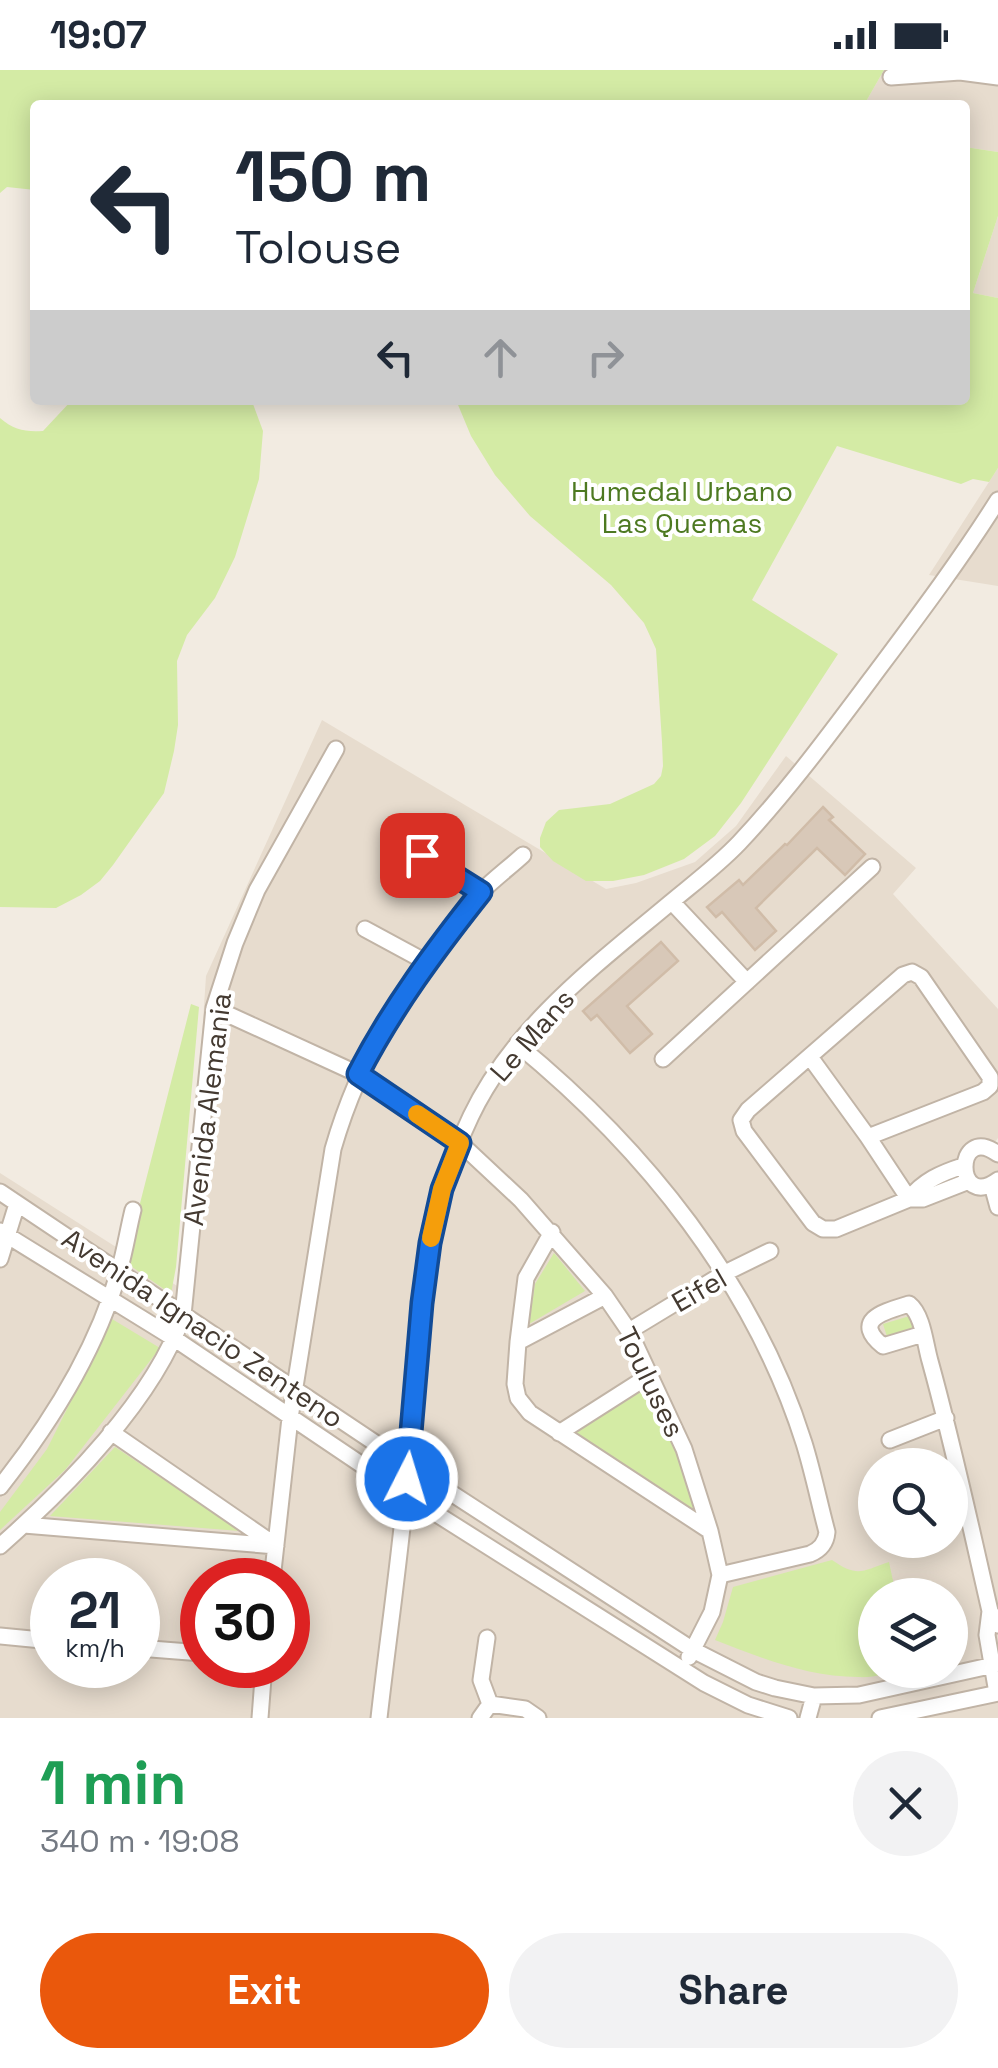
<!DOCTYPE html>
<html lang="en">
<head>
<meta charset="utf-8">
<style>
  :root { --surface:#fff; --page:#f2f2f3; --text:#1f2937; --muted:#747a83; --accent:#ea580c }
  body { margin:0; font-family:"Space Grotesk",sans-serif; background:var(--page); color:var(--text); height:100vh; display:flex; flex-direction:column; font-size:38px; white-space:nowrap }
  * { box-sizing:border-box; margin:0 }
  p { font-size:32px; color:var(--muted) }
  .icon { flex:none; width:55px; height:55px; fill:none; stroke:currentColor; stroke-width:2; stroke-linecap:round; stroke-linejoin:round }
  .map { position:relative; height:1648px; overflow:hidden }
  .drawer { display:flex; flex-direction:column; background:var(--surface); flex:1 }
  .drawer>* { flex:none }
  .banner { position:absolute; left:30px; top:30px; width:940px; height:305px; border-radius:10px; box-shadow:0 5px 25px #0003; background:#fff; color:var(--text); overflow:hidden }
  .tools { position:absolute; left:858px; top:1378px; display:grid; gap:20px }
  .tools a { display:grid; place-items:center; width:110px; height:110px; border-radius:50%; background:var(--surface); box-shadow:0 5px 25px #0003; font-size:50px }
  .speed { position:absolute; left:30px; top:1488px; display:flex; gap:20px; font-size:50px; font-weight:700; text-align:center }
  .speed>* { display:grid; place-content:center; width:130px; height:130px; border-radius:50%; background:var(--surface); box-shadow:0 5px 25px #0003; line-height:1 }
  .speed small { font-size:25px; font-weight:400 }
  .speed .limit { border:15px solid #d22; background:#fff; color:#111 }
  .pin { position:absolute; display:grid; place-items:center; width:85px; height:85px; color:#fff; margin:-42px; border-radius:20px; box-shadow:0 5px 15px #0006 }
  .me { position:absolute; width:110px; margin:-55px; rotate:5deg; stroke-linejoin:round; filter:drop-shadow(0 0 8px #0008) }
  .turn { display:flex; align-items:center; gap:35px; height:210px; padding:0 40px; font-size:45px }
  .turn .icon { width:130px; height:130px; stroke-width:2.5 }
  .turn b { display:block; font-size:70px; line-height:85px }
  .lanes { display:flex; align-items:center; height:95px; padding:0 40px; background:#0003; justify-content:center; gap:50px; direction:ltr }
  .lanes .off { opacity:.35 }
  .round { display:grid; place-items:center; flex:none; width:105px; height:105px; border-radius:52px; background:var(--page) }
  .head { display:flex; align-items:center; justify-content:space-between; height:170px; padding:0 40px }
  h1 { font-size:60px; font-weight:800; line-height:75px; color:#1e9e55 }
  .button { display:flex; gap:20px; margin-top:auto; padding:20px 40px }
  .button a { flex:1; height:115px; border-radius:60px; background:var(--accent); color:#fff; font-size:40px; font-weight:800; line-height:115px; text-align:center }
  .button a+a { background:var(--page); color:var(--text) }
  .status { display:flex; justify-content:space-between; align-items:center; height:70px; padding:0 50px; background:var(--surface); direction:ltr }
  .status svg { height:28px; fill:currentColor }
  .map>svg:first-child { display:block }
</style>
</head>
<body>
<div class="status"><b>19:07</b><svg viewBox="0 0 49 12"><path d="M0 12V9h3v3zM5 12V6h3v6zM10 12V3h3v9zM15 12V0h3v12zM26 1h20v11H26zM47 4h2v5h-2z"/></svg></div>
<div class="map">
<svg width="998" height="1648" viewBox="0 0 998 1648">
  <rect width="100%" height="100%" fill="#f2ebe1"/>
  <path fill="#e7dcce" fill-rule="evenodd" d="M884 0H998V82L965 77V35H864Z
    M998 146V228L973 223Z
    M998 398V516L929 505Z
    M322 650 606 819 636 813 695 792 736 756 786 686 916 798 893 824 998 939V1068L995 1072 998 1084V1648H0V1103L185 1221 206 906ZM875 1395H950V1470H875ZM52 1510H138V1595H52ZM202 1510H288V1595H202ZM875 1525H950V1600H875Z"/>
  <path fill="#d4eba5" d="M0 0H884L864 35H35V120L7 117 0 123Z
    M965 77 998 82V146L973 223 998 228V398L989 412 973 409 961 414 837 376 752 530 838 584 741 733 715 766 684 789 644 805 613 811H586L553 791 540 777V768L546 752 559 740 610 734 654 714 661 706 663 696 662 672 656 579 644 553 611 515 530 446 495 405 471 366 456 330H965Z
    M72 330H247L253 334 263 361 259 409 235 487 215 528 187 565 177 591 178 655 174 681 164 723 113 795 100 811 81 825 56 838 0 837V348C14 360 25 362 43 361Z
    M191 934 199 937 176 1197 171 1224 125 1192Z
    M554 1183 585 1221 529 1254 535 1214Z
    M913 1245 918 1264 889 1273 883 1254Z
    M112 1249 160 1278 65 1400 0 1460V1442L47 1379Z
    M646 1313 681 1394 695 1443 574 1361Z
    M115 1377 240 1461 50 1446Z
    M832 1490C858 1508 862 1501 889 1492L896 1525H875V1600H904C890 1603 873 1608 858 1607 808 1607 761 1588 715 1570L723 1552 733 1517Z"/>
  <path fill="#d8c8b8" stroke="#d0bca8" stroke-width="2.5" d="M823 737 833 747 829 750 865 784 845 805 817 778 756 838 776 861 755 880 722 842 716 847 707 837 739 810 743 815 785 774 787 775Z
    M661 872 678 891 627 936 652 964 630 983 597 945 591 950 583 941Z"/>
  <g fill="none" stroke-linecap="round" stroke-linejoin="round">
    <defs>
      <path id="minor" d="M891 7 960 2 998 7
        M392 767 481 822
        M672 832 747 912
        M365 859 426 892
        M214 938 358 1004 460 1073 521 1130 605 1226 629 1261 684 1379 710 1461 720 1505 712 1542 689 1587
        M517 974C644 1078 754 1214 804 1373 813 1402 819 1432 827 1462 826 1473 820 1480 810 1484L720 1505
        M810 987 868 1067
        M663 989 872 797
        M998 1084C954 1052 954 1142 998 1110
        M992 1115 998 1137
        M0 1122 408 1395 693 1580 756 1612 775 1618 814 1626 859 1625 998 1594
        M909 1129 868 1067 983 1022 990 1016V1007L921 907 912 902 903 905 748 1040 741 1050 744 1061 813 1153 823 1159H836L909 1129H923L969 1111
        M909 1129C923 1111 941 1103 963 1096
        M0 1161 175 1269 405 1424 704 1613 748 1635 789 1648
        M552 1162 526 1208 518 1272 515 1314 518 1328 530 1343 710 1461
        M0 1189 17 1134
        M629 1261 723 1204 770 1181
        M923 1264 883 1276C850 1249 887 1241 909 1234 923 1245 925 1274 930 1291 953 1374 971 1458 990 1541L998 1555
        M518 1272 605 1226
        M111 1362 272 1473
        M559 1363 650 1305
        M890 1370 946 1348
        M0 1417C50 1354 97 1279 119 1201 125 1181 128 1160 133 1140
        M24 1455 276 1476
        M0 1476C66 1418 155 1328 183 1245L214 938 235 873 257 820 336 679
        M272 1510 290 1348 333 1079C356 999 396 928 448 863 459 849 470 834 482 821 495 808 510 797 523 785
        M990 1541 987 1565 997 1623
        M0 1566 52 1571
        M138 1578 202 1583
        M490 1634 525 1639 538 1648
        M260 1648 264 1595
        M379 1648C388 1568 400 1488 407 1408 419 1286 417 1159 471 1046 514 956 596 895 670 833 694 813 718 795 739 773 787 722 829 665 871 609 915 550 959 492 998 430
        M480 1648 490 1634 481 1610 487 1568
        M808 1648 814 1626
        M880 1648 998 1623"/>
    </defs>
    <use href="#minor" stroke="#c1b4a6" stroke-width="19"/>
    <use href="#minor" stroke="#fff" stroke-width="15"/>
  </g>
  <g fill="none" stroke-linecap="round" stroke-linejoin="round">
    <defs>
      <path id="route" d="M407 1409 422 1233 430 1173 442 1119 460 1073 358 1004C392 938 435 880 481 822L422 785"/>
    </defs>
    <use href="#route" stroke="#114b97" stroke-width="25"/>
    <use href="#route" stroke="#1a73e8" stroke-width="18"/>
    <path stroke="#f59e0b" stroke-width="18" d="M417 1044 460 1073 442 1119 431 1168"/>
  </g>
  <g text-anchor="middle" dominant-baseline="central" stroke-width="8" stroke-linejoin="round" paint-order="stroke">
    <g font-size="28" fill="#4d7921" stroke="#fff">
      <text x="682" y="421">Humedal Urbano<tspan x="682" dy="32">Las Quemas</tspan></text>
    </g>
    <g font-size="28" fill="#443a31" stroke="#fff">
      <text transform="translate(532 965) rotate(-49)">Le Mans</text>
      <text transform="translate(207 1039) rotate(-83)">Avenida Alemania</text>
      <text transform="translate(699 1220) rotate(-30)">Eifel</text>
      <text transform="translate(203 1258) rotate(34)">Avenida Ignacio Zenteno</text>
      <text transform="translate(651 1312) rotate(64)">Touluses</text>
    </g>
  </g>
</svg>
<div class="tools">
<a><svg class="icon" aria-label="search" viewBox="0 0 24 24"><circle cx="10" cy="10" r="6"/><path d="M15 15l6 6"/></svg></a>
<a><svg class="icon" aria-label="layers" viewBox="0 0 24 24"><path d="M12 4l9 5-9 5-9-5zM3 14l9 5 9-5"/></svg></a>
</div>
<div class="speed"><div>21<small>km/h</small></div><div class="limit">30</div></div>
<div class="pin" style="left:422px;top:785px;background:#d93025"><svg class="icon" aria-label="arrive" viewBox="0 0 24 24"><path d="M6 21V4h12l-3 4 3 4H6"/></svg></div>
<svg class="me" style="left:407px;top:1409px" viewBox="-20 -20 40 40"><circle r="17" fill="#1a73e8" stroke="#fff" stroke-width="3"/><path d="M0-11L8 9 0 5-8 9z" fill="#fff"/></svg>
<div class="banner">
<div class="turn"><svg class="icon" aria-label="left" viewBox="0 0 24 24"><path d="M17 20v-9H6M10 6l-5 5 5 5"/></svg><div><b>150 m</b>Tolouse</div></div>
<div class="lanes"><svg class="icon" aria-label="left" viewBox="0 0 24 24"><path d="M17 20v-9H6M10 6l-5 5 5 5"/></svg><svg class="icon off" aria-label="ahead" viewBox="0 0 24 24"><path d="M12 20V5M6 11l6-6 6 6"/></svg><svg class="icon off" aria-label="right" viewBox="0 0 24 24"><path d="M7 20v-9h11M14 6l5 5-5 5"/></svg></div>
</div>
</div>
<section class="drawer">
<div class="head"><div><h1>1 min</h1><p>340 m · 19:08</p></div><a class="round"><svg class="icon" aria-label="close" viewBox="0 0 24 24"><path d="M6 6l12 12M18 6L6 18"/></svg></a></div>
<div class="button"><a>Exit</a><a>Share</a></div>
</section>
</body>
</html>
